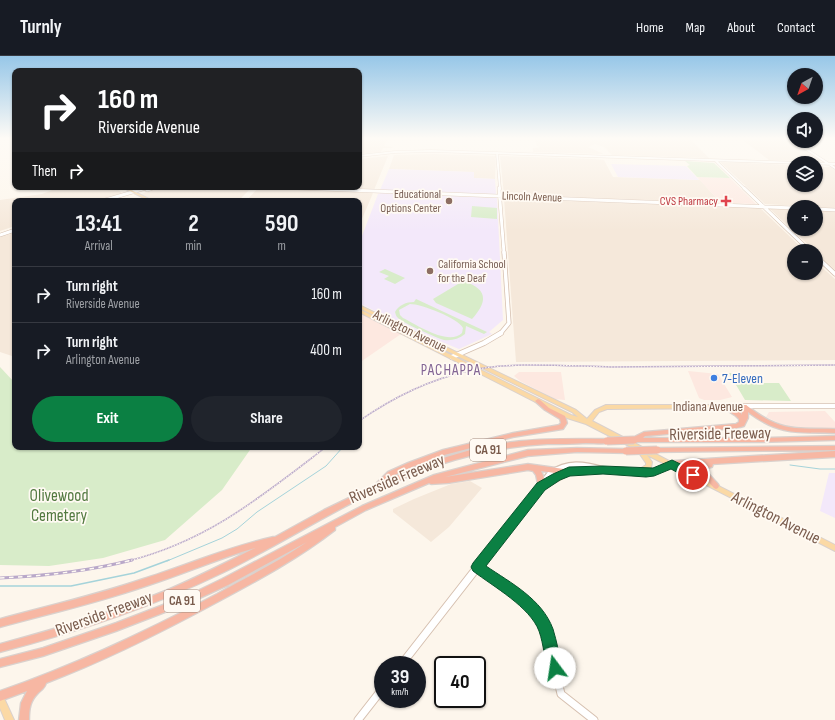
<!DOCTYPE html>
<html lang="en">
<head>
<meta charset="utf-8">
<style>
  :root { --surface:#171b24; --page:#20242c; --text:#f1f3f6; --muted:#9ea1a6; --line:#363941; --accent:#0b8043 }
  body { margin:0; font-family:"Sofia Sans Condensed",sans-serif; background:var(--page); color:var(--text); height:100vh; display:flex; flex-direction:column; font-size:15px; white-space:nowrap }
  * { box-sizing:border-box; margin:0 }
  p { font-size:13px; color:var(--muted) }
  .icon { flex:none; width:22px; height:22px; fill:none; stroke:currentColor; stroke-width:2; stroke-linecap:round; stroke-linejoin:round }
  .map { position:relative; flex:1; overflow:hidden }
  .panel { position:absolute; left:12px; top:142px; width:350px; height:252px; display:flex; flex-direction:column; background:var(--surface); border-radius:8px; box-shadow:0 1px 3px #0004 }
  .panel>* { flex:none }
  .top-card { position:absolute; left:12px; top:12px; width:350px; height:122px; border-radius:8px; box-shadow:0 1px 3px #0004; background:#202124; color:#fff; overflow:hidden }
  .needle { width:26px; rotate:220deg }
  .buttons { position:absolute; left:787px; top:12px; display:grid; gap:8px }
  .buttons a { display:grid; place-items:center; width:36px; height:36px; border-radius:50%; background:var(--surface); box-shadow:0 1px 3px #0004; font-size:20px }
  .speed { position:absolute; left:374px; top:600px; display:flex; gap:8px; font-size:20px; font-weight:700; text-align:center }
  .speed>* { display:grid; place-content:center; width:52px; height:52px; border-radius:50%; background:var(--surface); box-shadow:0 1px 3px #0004; line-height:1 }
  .speed small { font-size:10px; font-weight:400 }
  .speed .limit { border:2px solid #111; border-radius:6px; background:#fff; color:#111 }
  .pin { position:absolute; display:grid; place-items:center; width:34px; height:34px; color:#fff; margin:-17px; border:2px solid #fff; border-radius:50%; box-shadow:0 1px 4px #0007 }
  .me { position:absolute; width:44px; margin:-22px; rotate:346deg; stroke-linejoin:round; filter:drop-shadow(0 0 3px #0008) }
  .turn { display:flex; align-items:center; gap:14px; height:84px; padding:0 20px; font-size:18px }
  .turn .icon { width:52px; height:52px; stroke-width:2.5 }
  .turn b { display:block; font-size:28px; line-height:34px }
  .then { display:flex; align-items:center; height:38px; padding:0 20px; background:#0003; gap:8px; font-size:15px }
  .eta { display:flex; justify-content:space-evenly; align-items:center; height:68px; text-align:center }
  .eta b { font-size:24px; font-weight:700; line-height:28px }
  .action { display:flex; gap:8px; margin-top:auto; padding:8px 20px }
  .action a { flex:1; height:46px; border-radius:24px; background:var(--accent); color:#fff; font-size:16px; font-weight:700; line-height:46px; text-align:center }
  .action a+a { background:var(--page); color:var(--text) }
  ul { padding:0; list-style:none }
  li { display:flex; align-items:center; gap:12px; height:56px; padding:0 20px; border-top:1px solid var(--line) }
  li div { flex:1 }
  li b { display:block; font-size:15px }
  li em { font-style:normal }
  header { display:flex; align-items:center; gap:24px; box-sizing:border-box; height:56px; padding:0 20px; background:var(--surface); border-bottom:1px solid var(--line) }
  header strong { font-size:19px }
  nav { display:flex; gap:22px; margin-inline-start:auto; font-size:14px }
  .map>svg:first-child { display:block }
</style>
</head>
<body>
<header>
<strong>Turnly</strong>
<nav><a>Home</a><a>Map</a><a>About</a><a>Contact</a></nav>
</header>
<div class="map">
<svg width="835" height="664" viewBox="0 0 835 664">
  <rect width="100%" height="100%" fill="#fdf6ec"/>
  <path fill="#f5e8da" d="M372 82H388L384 90 393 91 392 92H383L381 96 359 98V83Z
    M534 82H689L709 102 612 99 604 91 595 88 588 91 604 98 533 96V92L540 91 537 90Z
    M740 82H785L822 105 769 104Z
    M434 98 496 100 495 123 474 122V116L389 113 394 99Z
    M388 100 374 134 296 131H359V103Z
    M500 100 593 103 604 104 613 121 700 124 721 147 504 139Z
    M720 106 794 109V129H816V111H830L835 114V152L765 148Z
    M60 131H114L122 137 95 145H15V170L0 175V144L42 138Z
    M164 131H237L251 132 238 145H156L141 138Z
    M259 131 372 136 373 137 359 170V145H246Z
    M504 142 760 152 805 195H794V217H816V206L835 223V304L516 306Z
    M772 152 794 153V173H816V154L835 155V214L770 153Z
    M15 177V301L0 296V181Z
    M470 425 482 432 449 471 431 486 393 456V453L414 443 451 428Z"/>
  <path fill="#fde8e0" d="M697 121 730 122 756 148 721 147Z
    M359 257 401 278 359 307Z
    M688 315 718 318 732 341 720 344H704L699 342Z
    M519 316H561L565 344 555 343 520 325 514 320Z
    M825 355 835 366V373L785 370 766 361 769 356Z"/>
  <path fill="#f3e8fa" d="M611 108 686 110 699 124 618 121Z
    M389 113 474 116V122L495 123 496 138 380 134Z
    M381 137 497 142 503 264 489 276 492 278 459 293 420 277 359 247V184L362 180 378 138Z
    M829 417H835V462L820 455Z"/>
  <path fill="#d8ecc9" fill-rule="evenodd" d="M685 105 714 107 730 122 697 121 687 110 690 109Z
    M472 150 497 152V163L471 161Z
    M385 213 405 222 395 228 384 223 389 220 379 216Z
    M463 225C488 233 488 245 472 263L436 247 433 243Z
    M416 243 487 276 484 278 466 270 465 278C459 283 451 285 444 284 437 282 403 267 398 262 396 260 396 259 395 256 399 249 406 246 414 246ZM410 248C421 248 458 262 463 272L462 277C448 290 417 269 403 262L400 259 399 254Z
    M0 311 15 327V391H252L222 434 165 484 103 502 49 510 0 509Z
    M729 317H733L737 324 741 327H779L791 345 745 344Z"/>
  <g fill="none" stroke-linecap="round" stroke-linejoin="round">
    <path stroke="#a5d3da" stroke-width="1" d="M359 83 367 82
      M790 409 820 413H835
      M167 505 222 482 237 473 257 456 326 410 343 391"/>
    <path stroke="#a5d3da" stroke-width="1.5" d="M0 530H71L134 517 169 504"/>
    <defs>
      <path id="secondary-far5" d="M789 82 835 112
        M497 97 500 133
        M359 100 395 96 431 95 835 108
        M716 105 745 133
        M269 131 323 133
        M143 133 150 131
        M150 133 157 131"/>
      <path id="secondary-far4" d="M298 132 794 152
        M499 132 504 197
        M744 132 810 195
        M147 134 153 132
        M102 145 146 132
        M816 153 835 154
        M0 179 15 174"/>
      <path id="secondary-far3" d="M816 200 835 218
        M500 278 509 267 504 196"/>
      <path id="secondary-far2" d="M452 301 484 287 501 277
        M744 350H835"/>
      <path id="secondary-far1" d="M543 430 568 416
        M482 505 550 418C568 406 583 408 603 414"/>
      <path id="secondary" d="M478 511 527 547 538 559 546 574 561 638 594 664
        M401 609 483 504
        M358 664 383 632"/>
      <path id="primary" d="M122 131H125L153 145H150Z
        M359 249 576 354 587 363 595 354 606 349H746L747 350 746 351 744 352 607 353 599 356 592 365 671 406H674L675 408 835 489V495L671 411 659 416 646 419 603 416 569 418H567L566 416 567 414H569L603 412 638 414 646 409V407L637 394 586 368 567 362 359 256V253L571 359 578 361 572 356 359 252ZM647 399 665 408 658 412 647 414 651 412 652 406Z
        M0 639 3 640 14 664H5L0 652Z"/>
      <path id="highway" d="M538 343 540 344 549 352 565 360 567 367 563 373 513 381 444 399 412 411 392 420 390 423C429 405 478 389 521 385 550 382 579 383 607 383H609L610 385 609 387C602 388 594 387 586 387 573 388 560 388 547 388 509 390 471 398 435 410 360 436 295 481 224 516 152 551 78 576 0 596V588C56 573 111 557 165 535 196 522 225 507 255 492 217 503 181 519 143 531 96 547 48 558 0 571V563C48 550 96 539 143 523 187 509 228 491 273 481H275L324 454 376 429 377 427 388 416 408 407 443 394 513 377 559 369 561 367 560 363 545 354 536 346 535 345Z
        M724 348 740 356 742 359 741 350 742 349H746C755 356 765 363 775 367 794 375 816 372 835 373V377C798 376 780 380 748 356V362L744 370 737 372 645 380 643 382H763L835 380V384L763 386H632L631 384 632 382 644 376 736 368 739 366V363L736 360 722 351 721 350 722 349Z
        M835 390V394L657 396H655L654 394 655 392H657Z
        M577 392 626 393H628L629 395 628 397H626L577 396 528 400 445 421 528 408 571 414 572 416 571 418 569 419 541 415C544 421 546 427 543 433L541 434 539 433 536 419 533 415 528 414 448 427 431 428 429 427 366 454 335 471V474C299 502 260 523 221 544 164 575 107 604 46 627 45 632 41 634 38 637 30 645 29 653 29 664H19L21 647 27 635 0 645V635C75 609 147 575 217 538 247 521 278 506 307 486L228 529 191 546 116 575 43 600 0 611V603L43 592 116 567 189 539 222 523 362 450 434 419 528 394Z
        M835 395V401L713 408 712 411 707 412 706 415 718 428 719 430 718 432 716 433 714 432 700 417 699 415 702 409 672 411 670 410 669 408 670 406 672 405Z"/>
    </defs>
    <use href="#secondary-far5" stroke="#d6c0b0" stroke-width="3"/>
    <use href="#secondary-far4" stroke="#d6c0b0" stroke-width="4"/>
    <use href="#secondary-far3" stroke="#d6c0b0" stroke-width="5"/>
    <use href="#secondary-far2" stroke="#d6c0b0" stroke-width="6"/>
    <use href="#secondary-far1" stroke="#d6c0b0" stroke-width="8"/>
    <use href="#secondary" stroke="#d6c0b0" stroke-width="9"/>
    <use href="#primary" stroke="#dad1cd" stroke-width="2"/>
    <use href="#highway" stroke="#dad1cd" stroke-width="2.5"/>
    <use href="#secondary-far5" stroke="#fff" stroke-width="2"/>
    <use href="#secondary-far4" stroke="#fff" stroke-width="3"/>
    <use href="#secondary-far3" stroke="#fff" stroke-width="3.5"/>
    <use href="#secondary-far2" stroke="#fff" stroke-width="4.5"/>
    <use href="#secondary-far1" stroke="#fff" stroke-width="5.5"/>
    <use href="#secondary" stroke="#fff" stroke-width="7"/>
    <use href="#primary" fill="#fbd9a5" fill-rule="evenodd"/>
    <use href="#highway" fill="#f7b7a3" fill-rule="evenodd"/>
    <defs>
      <path id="rail-far1" d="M359 365C392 342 428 324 468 315 512 305 565 310 611 311 685 311 760 310 835 309
        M128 505C208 485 262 440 326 391"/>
      <path id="rail" d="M0 522C45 520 89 515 132 504"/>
    </defs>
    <use href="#rail-far1" stroke="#b9a8c9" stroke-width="1.5"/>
    <use href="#rail" stroke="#b9a8c9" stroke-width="3"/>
    <use href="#rail-far1" stroke="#fffaf3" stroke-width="1" stroke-dasharray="1.5" stroke-linecap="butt"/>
    <use href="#rail" stroke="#fffaf3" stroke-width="1.5" stroke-dasharray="4.5" stroke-linecap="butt"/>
    <defs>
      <path id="highway-bridge" d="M607 385 634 384
        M626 395 657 394"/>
    </defs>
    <use href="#highway-bridge" stroke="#dad1cd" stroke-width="9" stroke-linecap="butt"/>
    <use href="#highway-bridge" stroke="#f7b7a3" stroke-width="7"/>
  </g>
  <linearGradient id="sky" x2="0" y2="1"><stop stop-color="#97c7e8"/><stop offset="0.47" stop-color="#fefbf6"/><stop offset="1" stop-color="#fefbf6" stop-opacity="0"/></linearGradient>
  <rect width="835" height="175" fill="url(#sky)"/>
  <path fill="#0b8043" stroke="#07532c" d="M672 404 697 416 699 419 697 422C689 425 679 417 671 413L654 420 646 421 603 418 570 420 560 424 545 434 486 510C511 527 542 543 553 573 557 586 559 599 563 612L560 618 555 620 550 618C544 604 544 589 539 575 530 551 494 531 473 515L471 511 473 507 537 427 553 418 569 411 603 410 653 412Z"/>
  <g fill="#8d6e63" stroke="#fffaf3" stroke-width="1.5">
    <circle cx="449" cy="145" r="4"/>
    <circle cx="430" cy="215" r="4"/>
  </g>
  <path fill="#e0444e" stroke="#fffaf3" stroke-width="1.5" d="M724 139h4v4h4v4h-4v4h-4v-4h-4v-4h4z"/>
  <circle fill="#3f7fe0" stroke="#fffaf3" stroke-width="1.5" cx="714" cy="322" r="4"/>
  <g text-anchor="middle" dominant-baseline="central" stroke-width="3.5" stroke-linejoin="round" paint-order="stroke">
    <g font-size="12" fill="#785e54" stroke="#fffaf3" text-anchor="end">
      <text x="441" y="138">Educational<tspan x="441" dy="14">Options Center</tspan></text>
      <text x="438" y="208" text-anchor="start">California School<tspan x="438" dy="14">for the Deaf</tspan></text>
    </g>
    <g font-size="12" fill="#7a5c4d" stroke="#fffaf3">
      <text transform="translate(532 141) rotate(2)">Lincoln Avenue</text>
    </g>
    <g font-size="12" fill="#be3a42" stroke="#fffaf3" text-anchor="end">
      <text x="718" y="145">CVS Pharmacy</text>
    </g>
    <g fill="#fffaf3" stroke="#a28b7f" stroke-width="1">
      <rect x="470" y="383" width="36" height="22" rx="3"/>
      <rect x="164" y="534" width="36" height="22" rx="3"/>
    </g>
    <g font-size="13" font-weight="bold" fill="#7a5c4d">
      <text x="488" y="394">CA 91</text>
      <text x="182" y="545">CA 91</text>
    </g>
    <g font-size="14" fill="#7a5c4d" stroke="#fffaf3">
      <text transform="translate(410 275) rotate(26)">Arlington Avenue</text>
      <text x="708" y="350">Indiana Avenue</text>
    </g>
    <g font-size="14" fill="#366cbe" stroke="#fffaf3" text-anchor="start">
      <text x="722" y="322">7-Eleven</text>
    </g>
    <g font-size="15" letter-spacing="1" fill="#846695" stroke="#fffaf3">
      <text x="451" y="314">PACHAPPA</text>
    </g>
    <g font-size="17" fill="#7a5c4d" stroke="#fffaf3">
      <text transform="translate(720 378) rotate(-1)">Riverside Freeway</text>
      <text transform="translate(397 423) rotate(-23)">Riverside Freeway</text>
      <text transform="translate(776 462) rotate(27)">Arlington Avenue</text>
      <text transform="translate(104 558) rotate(-20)">Riverside Freeway</text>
    </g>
    <g font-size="17" fill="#537a41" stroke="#fffaf3">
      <text x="59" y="440">Olivewood<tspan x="59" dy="20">Cemetery</tspan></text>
    </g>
  </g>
</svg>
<div class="buttons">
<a><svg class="needle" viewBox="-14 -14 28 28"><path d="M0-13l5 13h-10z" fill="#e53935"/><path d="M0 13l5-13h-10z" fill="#9ea1a6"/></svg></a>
<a><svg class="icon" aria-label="sound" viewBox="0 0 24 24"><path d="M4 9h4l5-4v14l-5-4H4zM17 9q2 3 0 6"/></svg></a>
<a><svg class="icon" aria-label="layers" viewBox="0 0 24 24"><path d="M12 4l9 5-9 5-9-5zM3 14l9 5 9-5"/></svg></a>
<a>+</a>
<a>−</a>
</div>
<div class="speed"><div>39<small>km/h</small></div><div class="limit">40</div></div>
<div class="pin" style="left:693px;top:419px;background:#d93025"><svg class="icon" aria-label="arrive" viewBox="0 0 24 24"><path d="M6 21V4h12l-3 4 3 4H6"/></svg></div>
<svg class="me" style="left:555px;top:612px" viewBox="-20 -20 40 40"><circle r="19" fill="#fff"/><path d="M0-13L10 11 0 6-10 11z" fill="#0b8043"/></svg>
<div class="top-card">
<div class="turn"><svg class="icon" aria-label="right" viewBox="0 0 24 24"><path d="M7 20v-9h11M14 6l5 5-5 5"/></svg><div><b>160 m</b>Riverside Avenue</div></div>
<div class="then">Then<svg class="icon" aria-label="right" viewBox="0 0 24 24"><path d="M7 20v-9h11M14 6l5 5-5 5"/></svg></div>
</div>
<section class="panel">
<div class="eta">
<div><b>13:41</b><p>Arrival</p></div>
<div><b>2</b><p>min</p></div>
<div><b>590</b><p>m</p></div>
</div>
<ul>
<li><svg class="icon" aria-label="right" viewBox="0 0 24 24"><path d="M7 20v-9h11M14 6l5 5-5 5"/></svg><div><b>Turn right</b><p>Riverside Avenue</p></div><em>160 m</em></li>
<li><svg class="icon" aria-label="right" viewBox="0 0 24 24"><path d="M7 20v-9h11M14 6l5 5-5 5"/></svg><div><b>Turn right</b><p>Arlington Avenue</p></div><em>400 m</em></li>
</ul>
<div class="action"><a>Exit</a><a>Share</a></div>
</section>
</div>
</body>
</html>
